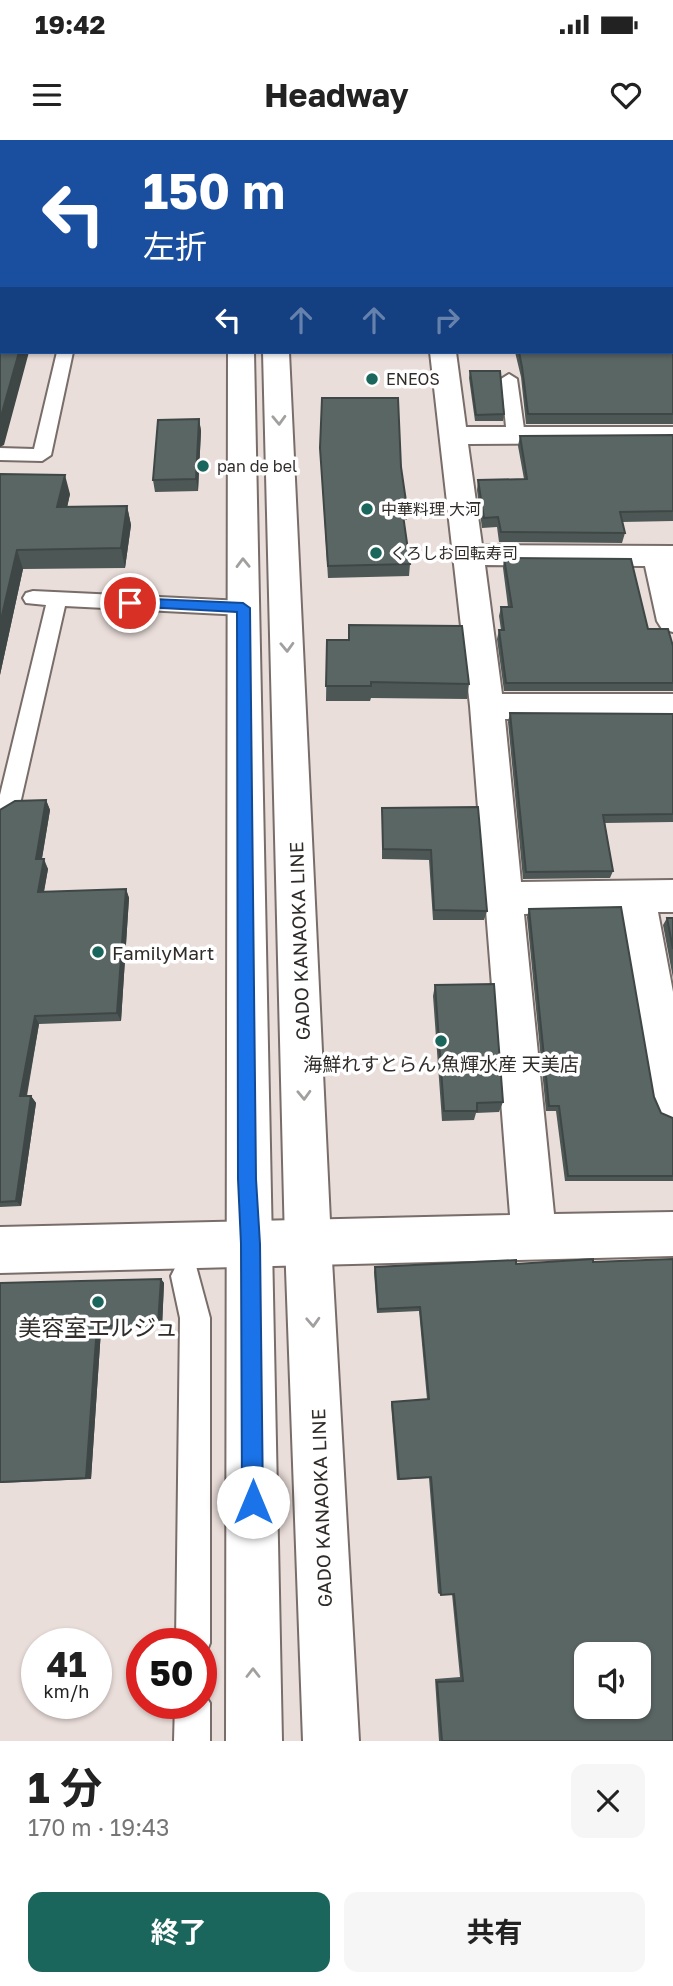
<!DOCTYPE html>
<html lang="ja">
<head>
<meta charset="utf-8">
<style>
  :root { --surface:#fff; --page:#f6f6f6; --text:#222; --muted:#767676; --accent:#1a655c }
  body { margin:0; font-family:"Golos Text","Noto Sans JP",sans-serif; background:var(--page); color:var(--text); height:100vh; display:flex; flex-direction:column; font-size:26px; white-space:nowrap }
  * { box-sizing:border-box; margin:0 }
  p { font-size:23px; color:var(--muted) }
  .icon { flex:none; width:38px; height:38px; fill:none; stroke:currentColor; stroke-width:2; stroke-linecap:round; stroke-linejoin:round }
  .map { position:relative; height:1601px; overflow:hidden }
  .details { display:flex; flex-direction:column; background:var(--surface); flex:1 }
  .details>* { flex:none }
  .guide { position:absolute; left:0px; top:0px; width:674px; height:214px; box-shadow:0 2px 5px #0004; background:#1a4fa0; color:#fff; overflow:hidden }
  .tools { position:absolute; left:574px; top:1502px; display:grid; gap:14px }
  .tools a { display:grid; place-items:center; width:77px; height:77px; border-radius:14px; background:var(--surface); box-shadow:0 2px 5px #0004; font-size:35px }
  .speed { position:absolute; left:21px; top:1488px; display:flex; gap:14px; font-size:35px; font-weight:700; text-align:center }
  .speed>* { display:grid; place-content:center; width:91px; height:91px; border-radius:50%; background:var(--surface); box-shadow:0 2px 5px #0004; line-height:1 }
  .speed small { font-size:18px; font-weight:400 }
  .speed .limit { border:10px solid #d22; background:#fff; color:#111 }
  .pin { position:absolute; display:grid; place-items:center; width:60px; height:60px; color:#fff; margin:-30px; border:4px solid #fff; border-radius:50%; box-shadow:0 2px 7px #0007 }
  .me { position:absolute; width:77px; margin:-38px; rotate:0deg; stroke-linejoin:round; filter:drop-shadow(0 0 5px #0008) }
  .turn { display:flex; align-items:center; gap:24px; height:147px; padding:0 28px; font-size:32px }
  .turn .icon { width:91px; height:91px; stroke-width:2.5 }
  .turn b { display:block; font-size:49px; line-height:60px }
  .lanes { display:flex; align-items:center; height:66px; padding:0 28px; background:#0003; justify-content:center; gap:35px; direction:ltr }
  .lanes .off { opacity:.35 }
  .round { display:grid; place-items:center; flex:none; width:74px; height:74px; border-radius:14px; background:var(--page) }
  .overview { display:flex; align-items:center; justify-content:space-between; height:119px; padding:0 28px }
  h1 { font-size:42px; font-weight:700; line-height:52px }
  .cta { display:flex; gap:14px; margin-top:auto; padding:14px 28px }
  .cta a { flex:1; height:80px; border-radius:14px; background:var(--accent); color:#fff; font-size:28px; font-weight:700; line-height:80px; text-align:center }
  .cta a+a { background:var(--page); color:var(--text) }
  .status { display:flex; justify-content:space-between; align-items:center; height:49px; padding:0 35px; background:var(--surface); direction:ltr }
  .status svg { height:19px; fill:currentColor }
  header { display:flex; justify-content:space-between; align-items:center; height:91px; padding:0 28px; background:var(--surface); font-size:32px; font-weight:700 }
  .map>svg:first-child { display:block }
</style>
</head>
<body>
<div class="status"><b>19:42</b><svg viewBox="0 0 49 12"><path d="M0 12V9h3v3zM5 12V6h3v6zM10 12V3h3v9zM15 12V0h3v12zM26 1h20v11H26zM47 4h2v5h-2z"/></svg></div>
<header><svg class="icon" aria-label="menu" viewBox="0 0 24 24"><path d="M4 6h16M4 12h16M4 18h16"/></svg>Headway<svg class="icon" aria-label="heart" viewBox="0 0 24 24"><path d="M12 20l-8-8c-3-5 5-10 8-4 3-6 11-1 8 4z"/></svg></header>
<div class="map">
<svg width="673" height="1601" viewBox="0 0 673 1601">
  <rect width="100%" height="100%" fill="#eadeda"/>
  <g fill="none" stroke-linecap="round" stroke-linejoin="round">
    <defs>
      <path id="lane" d="M57 212H73L51 315 42 321 0 320V308L34 309Z
        M509 234 517 239 525 296 516 301 507 296 501 239Z
        M33 451 243 461 250 463 253 468 250 473 243 475 65 466 20 664 17 670 0 680V655L46 465 26 463 23 458 26 453Z
        M186 1121 196 1126 210 1178V1503L205 1515 201 1517V1503H176L180 1178 171 1136 176 1126Z
        M201 1549 210 1563V1601H174L175 1563H201Z"/>
      <path id="street" d="M50 0H70L49 2Z
        M0 128H2V142H0Z
        M430 212H456L466 287H673V303L468 304 482 405 673 406V492L662 489 657 481 645 426 485 425 502 554H673V580L505 579 521 742 673 740V772H658L673 852V982L658 976 652 962 620 772 524 774 554 1074 673 1072V1116L0 1133V1087L510 1075 470 566Z"/>
      <path id="secondary" d="M228 0H248V2H228Z
        M259 0H279V2H259Z
        M228 212H254L282 1601H226Z
        M263 212H289L331 1102 359 1601H303L285 1102Z"/>
    </defs>
    <use href="#lane" stroke="#786d69" stroke-width="4"/>
    <use href="#street" stroke="#786d69" stroke-width="4"/>
    <use href="#secondary" stroke="#786d69" stroke-width="4"/>
    <use href="#lane" fill="#fff" fill-rule="evenodd"/>
    <use href="#street" fill="#fff" fill-rule="evenodd"/>
    <use href="#secondary" fill="#fff" fill-rule="evenodd"/>
  </g>
  <path fill="#4d5856" d="M67 0H183L179 2H67Z
    M2 34V125H0V35Z
    M673 190V284H526L521 237 515 212H672Z
    M470 231 504 274 503 281H475L469 238Z
    M199 279 201 291 198 351 155 352 153 340Z
    M673 295V381L622 382 625 393 622 403 499 402 497 387 482 388 477 350 478 340 524 339 518 306 520 296Z
    M320 308 401 327 407 368V380H404L410 424 409 436 328 438Z
    M0 334 70 354 67 367 127 366 131 385 125 428 23 429 0 535Z
    M504 418 648 489 673 506V551H504L497 499 499 490H501L499 476 501 467H508L503 428Z
    M327 500 469 544 467 559 371 558 370 561H326Z
    M510 573 673 574V682L605 683 613 731 610 738 523 739 508 582Z
    M46 660 50 670 42 719 48 729 44 752 126 749 129 758 121 881 39 884 27 956H31L36 963 21 1066 0 1067V670Z
    M478 667 487 771 484 780H433L429 720 382 719V668Z
    M529 769 654 957 661 973 673 978V1041H565L556 971H546L527 777Z
    M667 778H673V838L663 785Z
    M435 845 503 962 499 972 476 973 474 980 442 981 433 856Z
    M516 1124 673 1601H439L435 1539 460 1537 452 1454 441 1455 438 1453 429 1338 397 1340 391 1264 392 1262 427 1259 419 1171 377 1173 374 1132 375 1127Z
    M161 1139 164 1143 162 1187 101 1190 91 1339 0 1343V1143Z"/>
  <path fill="#3f4746" d="M19 212H29L4 305 0 307V280Z
    M199 279 201 291 198 351 196 339Z
    M65 335 70 354 63 386 57 367Z
    M127 366 131 385 125 428 121 408Z
    M17 410 23 429 0 535V484Z
    M46 660 50 670 40 729 36 719Z
    M44 719 48 729 42 761 38 752Z
    M126 749 129 758 121 881 117 873Z
    M35 876 39 884 25 963 20 956Z
    M31 956 36 963 21 1066 16 1061Z
    M161 1139 164 1143 162 1187 158 1184Z
    M97 1186 101 1190 91 1339 86 1338Z"/>
  <path fill="#5a6664" stroke="#3f4746" stroke-width="2" fill-rule="evenodd" d="M0 0H40V2H2V20L0 18Z
    M366 0H589V2H366Z
    M2 34V115H0V35Z
    M672 136H673V274H528L522 227 519 212H672Z
    M0 152H2V212H19L0 280Z
    M470 231H500L504 274 476 275Z
    M322 258H398L401 327 407 368H402L410 424 328 426 320 308Z
    M199 279 196 339 153 340 158 280Z
    M673 295V371L620 372 625 393 501 392 498 377 484 378 478 340 527 339 520 296Z
    M0 334 65 335 57 367 127 366 121 408 17 410 0 484Z
    M504 418 631 419 648 489H668L673 506V543H506L499 490H504L501 467H512Z
    M349 485 462 486 469 544 371 542V546H326L327 500H349Z
    M510 573 673 574V674L603 675 613 731 526 732Z
    M46 660 36 719H44L38 752 126 749 117 873 35 876 20 956H31L16 1061 0 1062V670L15 661Z
    M478 667 487 771 434 770 431 710 383 709 382 668Z
    M621 767 654 957 661 973 673 978V1036H568L559 966H549L529 769Z
    M667 778H673V809Z
    M494 844 503 962 477 963V971H444L435 845Z
    M593 1119V1122L673 1119V1601H442L437 1542 463 1541 454 1454 441 1455 431 1337 399 1339 392 1262 429 1259 420 1167 378 1169 375 1127 516 1120V1124ZM586 1514H639V1566H586Z
    M161 1139 158 1184 97 1186 86 1338 0 1342V1143Z"/>
  <defs><path id="oneway-chevron" d="M-2-3.5L2.5 0L-2 3.5" fill="none" stroke-width="1.6" stroke-linecap="round" stroke-linejoin="round" transform="scale(1.75)"/></defs>
  <g stroke="#a2a09f">
    <use href="#oneway-chevron" transform="translate(279 280) rotate(88)"/>
    <use href="#oneway-chevron" transform="translate(243 423) rotate(-91)"/>
    <use href="#oneway-chevron" transform="translate(287 507) rotate(88)"/>
    <use href="#oneway-chevron" transform="translate(304 955) rotate(88)"/>
    <use href="#oneway-chevron" transform="translate(313 1182) rotate(87)"/>
    <use href="#oneway-chevron" transform="translate(253 1533) rotate(-90)"/>
  </g>
  <path fill="#1a73e8" stroke="#114b97" stroke-width="2" d="M130 458 243 463 250 468 256 1039 260 1104 263 1362 260 1370 253 1373 245 1370 242 1362 241 1104 238 1039 237 472 125 466 124 463Z"/>
  <g fill="#1a655c" stroke="#fff" stroke-width="2.5">
    <circle cx="372" cy="239" r="7"/>
    <circle cx="203" cy="326" r="7"/>
    <circle cx="367" cy="369" r="7"/>
    <circle cx="376" cy="413" r="7"/>
    <circle cx="98" cy="812" r="7"/>
    <circle cx="441" cy="901" r="7"/>
    <circle cx="98" cy="1162" r="7"/>
  </g>
  <g text-anchor="middle" dominant-baseline="central" stroke-width="7" stroke-linejoin="round" paint-order="stroke">
    <g font-size="16" fill="#302c2a" stroke="#fff" text-anchor="start">
      <text x="386" y="239">ENEOS</text>
      <text x="217" y="326">pan de bel</text>
      <text x="381" y="369">中華料理 大河</text>
      <text x="390" y="413">くろしお回転寿司</text>
    </g>
    <g font-size="19" fill="#302c2a" stroke="#fff">
      <text transform="translate(299 801) rotate(-92)">GADO KANAOKA LINE</text>
      <text transform="translate(321 1368) rotate(-92)">GADO KANAOKA LINE</text>
    </g>
    <g font-size="19" fill="#302c2a" stroke="#fff" text-anchor="start">
      <text x="112" y="812">FamilyMart</text>
      <text x="441" y="923" text-anchor="middle">海鮮れすとらん 魚輝水産 天美店</text>
    </g>
    <g font-size="23" fill="#302c2a" stroke="#fff">
      <text x="98" y="1187">美容室エルジュ</text>
    </g>
  </g>
</svg>
<div class="tools">
<a><svg class="icon" aria-label="sound" viewBox="0 0 24 24"><path d="M4 9h4l5-4v14l-5-4H4zM17 9q2 3 0 6"/></svg></a>
</div>
<div class="speed"><div>41<small>km/h</small></div><div class="limit">50</div></div>
<div class="pin" style="left:130px;top:463px;background:#d93025"><svg class="icon" aria-label="arrive" viewBox="0 0 24 24"><path d="M6 21V4h12l-3 4 3 4H6"/></svg></div>
<svg class="me" style="left:253px;top:1362px" viewBox="-20 -20 40 40"><circle r="19" fill="#fff"/><path d="M0-13L10 11 0 6-10 11z" fill="#1a73e8"/></svg>
<div class="guide">
<div class="turn"><svg class="icon" aria-label="left" viewBox="0 0 24 24"><path d="M17 20v-9H6M10 6l-5 5 5 5"/></svg><div><b>150 m</b>左折</div></div>
<div class="lanes"><svg class="icon" aria-label="left" viewBox="0 0 24 24"><path d="M17 20v-9H6M10 6l-5 5 5 5"/></svg><svg class="icon off" aria-label="ahead" viewBox="0 0 24 24"><path d="M12 20V5M6 11l6-6 6 6"/></svg><svg class="icon off" aria-label="ahead" viewBox="0 0 24 24"><path d="M12 20V5M6 11l6-6 6 6"/></svg><svg class="icon off" aria-label="right" viewBox="0 0 24 24"><path d="M7 20v-9h11M14 6l5 5-5 5"/></svg></div>
</div>
</div>
<section class="details">
<div class="overview"><div><h1>1 分</h1><p>170 m · 19:43</p></div><a class="round"><svg class="icon" aria-label="close" viewBox="0 0 24 24"><path d="M6 6l12 12M18 6L6 18"/></svg></a></div>
<div class="cta"><a>終了</a><a>共有</a></div>
</section>
</body>
</html>
